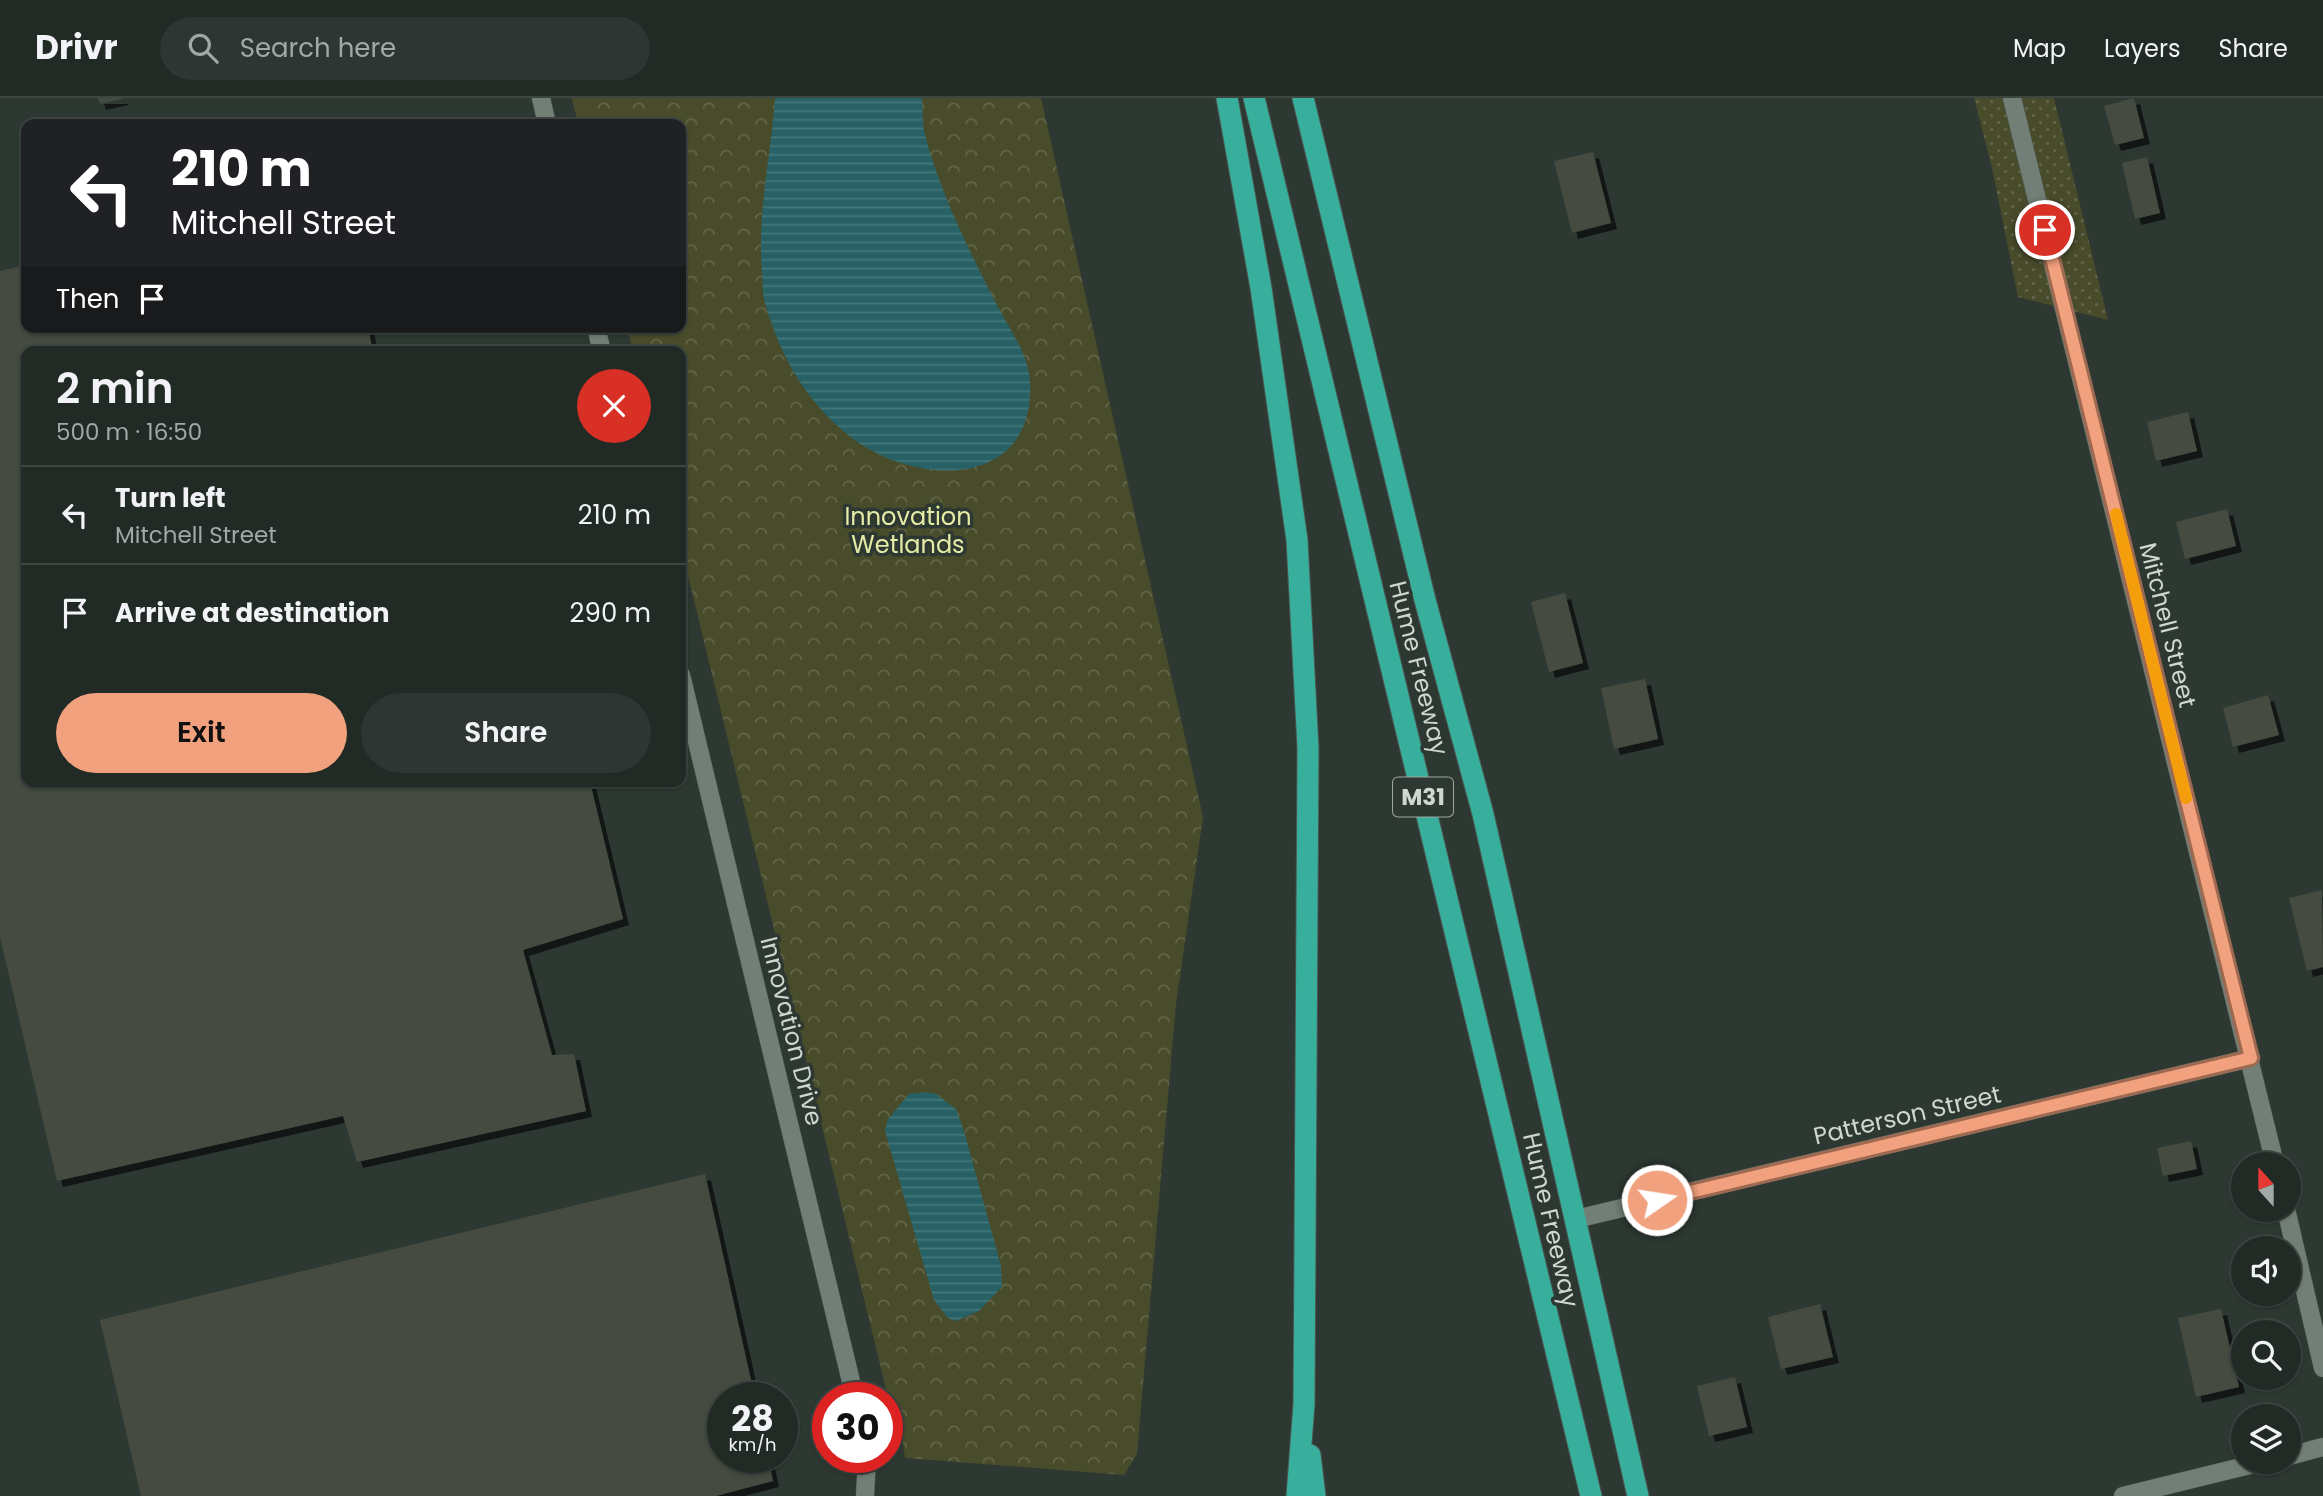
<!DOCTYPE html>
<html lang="en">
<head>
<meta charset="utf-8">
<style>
  :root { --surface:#212a25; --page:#2d3632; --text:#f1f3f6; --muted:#a2a7a7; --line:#3e4642; --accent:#f1a17d }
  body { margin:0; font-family:Poppins,sans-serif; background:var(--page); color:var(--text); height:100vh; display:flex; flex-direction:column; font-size:26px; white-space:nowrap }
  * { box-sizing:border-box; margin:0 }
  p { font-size:23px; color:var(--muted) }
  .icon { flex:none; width:38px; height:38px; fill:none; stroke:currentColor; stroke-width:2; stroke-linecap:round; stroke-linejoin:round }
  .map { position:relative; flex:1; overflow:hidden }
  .panel { position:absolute; left:21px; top:248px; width:665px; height:441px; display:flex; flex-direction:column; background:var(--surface); border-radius:14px; box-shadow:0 2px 5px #0004,0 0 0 2px var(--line) }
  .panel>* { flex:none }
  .banner { position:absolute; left:21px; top:21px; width:665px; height:214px; border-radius:14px; box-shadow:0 2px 5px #0004,0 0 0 2px var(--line); background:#202124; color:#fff; overflow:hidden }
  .needle { width:46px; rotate:339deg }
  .buttons { position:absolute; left:2231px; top:1054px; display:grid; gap:14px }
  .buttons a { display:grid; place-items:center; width:70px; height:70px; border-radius:50%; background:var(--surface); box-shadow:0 2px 5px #0004,0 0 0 2px var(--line); font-size:35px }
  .speed { position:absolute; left:707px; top:1284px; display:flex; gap:14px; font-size:35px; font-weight:700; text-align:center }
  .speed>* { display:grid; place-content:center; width:91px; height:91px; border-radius:50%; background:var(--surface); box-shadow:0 2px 5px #0004,0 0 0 2px var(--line); line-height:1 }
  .speed small { font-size:18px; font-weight:400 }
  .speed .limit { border:10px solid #d22; background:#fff; color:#111 }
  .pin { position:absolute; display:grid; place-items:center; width:60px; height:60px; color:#fff; margin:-30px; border:4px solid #fff; border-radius:50%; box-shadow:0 2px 7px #0007 }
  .me { position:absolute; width:77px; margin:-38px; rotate:77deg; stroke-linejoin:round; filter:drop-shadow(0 0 5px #0008) }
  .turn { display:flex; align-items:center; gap:24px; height:147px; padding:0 35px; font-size:32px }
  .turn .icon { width:91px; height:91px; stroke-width:2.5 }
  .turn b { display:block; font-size:49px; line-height:60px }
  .then { display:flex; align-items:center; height:66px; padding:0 35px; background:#0003; gap:14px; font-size:26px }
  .round { display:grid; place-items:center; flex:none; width:74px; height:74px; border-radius:37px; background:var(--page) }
  .summary { display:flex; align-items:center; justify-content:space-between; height:119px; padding:0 35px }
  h1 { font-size:42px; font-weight:600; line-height:52px }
  .cta { display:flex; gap:14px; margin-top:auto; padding:14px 35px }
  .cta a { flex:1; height:80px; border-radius:42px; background:var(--accent); color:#111; font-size:28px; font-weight:600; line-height:80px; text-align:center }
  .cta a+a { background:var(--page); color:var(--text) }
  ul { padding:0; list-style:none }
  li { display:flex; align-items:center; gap:21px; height:98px; padding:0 35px; border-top:2px solid var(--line) }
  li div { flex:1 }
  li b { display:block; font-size:26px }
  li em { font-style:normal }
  header { display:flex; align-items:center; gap:42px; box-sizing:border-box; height:98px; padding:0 35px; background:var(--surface); border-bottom:2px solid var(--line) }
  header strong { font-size:33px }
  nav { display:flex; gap:38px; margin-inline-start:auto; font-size:24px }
  .search { width:490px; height:63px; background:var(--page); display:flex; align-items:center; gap:18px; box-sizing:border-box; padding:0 24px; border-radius:38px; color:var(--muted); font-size:26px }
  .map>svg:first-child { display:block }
</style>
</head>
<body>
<header>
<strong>Drivr</strong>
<div class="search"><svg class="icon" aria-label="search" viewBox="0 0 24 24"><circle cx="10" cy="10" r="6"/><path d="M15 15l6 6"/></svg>Search here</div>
<nav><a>Map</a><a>Layers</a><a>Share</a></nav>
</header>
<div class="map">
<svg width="2323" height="1398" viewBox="0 0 2323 1398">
  <defs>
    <pattern id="grass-dots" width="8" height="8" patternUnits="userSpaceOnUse" patternTransform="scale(1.75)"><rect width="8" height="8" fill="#494c2b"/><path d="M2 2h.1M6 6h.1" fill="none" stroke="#626549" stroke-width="1.8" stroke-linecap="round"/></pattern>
    <pattern id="park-crowns" width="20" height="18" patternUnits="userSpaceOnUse" patternTransform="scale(1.75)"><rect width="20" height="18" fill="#494c2b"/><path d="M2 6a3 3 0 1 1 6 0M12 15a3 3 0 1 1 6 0" fill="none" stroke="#626549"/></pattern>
    <pattern id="water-rules" width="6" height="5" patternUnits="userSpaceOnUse" patternTransform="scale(1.75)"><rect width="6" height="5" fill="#276165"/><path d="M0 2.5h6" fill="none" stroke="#45777a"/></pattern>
    <filter id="shadow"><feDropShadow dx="6" dy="6" stdDeviation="0" flood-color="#0009"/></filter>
  </defs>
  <rect width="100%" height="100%" fill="#2c3831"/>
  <path fill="url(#grass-dots)" d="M1974 0H2054L2108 222 2018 199 1992 70Z"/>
  <path fill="url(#park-crowns)" d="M572 0H1041L1203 719 1176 906 1137 1356 1124 1377 905 1360 900 1327 895 1328 681 449V254H633L627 229H681V26H578Z"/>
  <path fill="url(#water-rules)" d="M775 0H922C923 12 922 25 925 37 939 92 971 157 997 207 1009 231 1029 256 1030 284 1035 392 917 389 852 340 807 306 780 258 765 205 762 195 763 184 762 173 757 116 771 58 775 0Z
    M926 994 936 996 956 1011 964 1033 1001 1168 1002 1189 979 1213 956 1223 948 1220 934 1202 885 1033 888 1021 909 996Z"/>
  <path fill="#444c40" filter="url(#shadow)" d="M98 0H122V1L100 6Z
    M2134 0 2144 40 2115 47 2104 8Z
    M1593 54 1611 125 1572 135 1554 63Z
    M2147 59 2160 115 2135 121 2122 65Z
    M26 167V229H368L373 254H26V684H590L623 821 523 852 552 957 574 956 586 1013 357 1064 343 1018 57 1083 0 839V173Z
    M2188 314 2197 353 2156 363 2147 324Z
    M2227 411 2236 448 2185 461 2176 424Z
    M1565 495 1583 565 1549 574 1531 504Z
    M1645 581 1658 641 1614 651 1601 590Z
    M2268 597 2279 637 2233 649 2223 610Z
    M2322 792 2323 869 2307 873 2289 800Z
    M2191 1043 2197 1071 2163 1078 2157 1050Z
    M705 1076 755 1300H723V1360H768L773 1383 716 1398H141L100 1222Z
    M1820 1206 1833 1259 1781 1271 1768 1219Z
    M2221 1211 2239 1289 2196 1299 2178 1220Z
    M1735 1279 1747 1329 1709 1338 1697 1288Z"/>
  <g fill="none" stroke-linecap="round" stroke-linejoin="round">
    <defs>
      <path id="street" d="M541 0 547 26
        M2012 0 2275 1066
        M596 229 602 254
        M681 577 855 1300
        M2286 1111 2323 1270
        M1576 1121 2251 960
        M2289 1358 2323 1349
        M865 1398 867 1360
        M2123 1398 2266 1363"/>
      <path id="highway" d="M1227 0 1261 190 1297 442 1308 650 1304 1306 1297 1398
        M1254 0 1591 1398
        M1303 0 1425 502 1483 716 1638 1398
        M1310 1357 1315 1398"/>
    </defs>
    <use href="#street" stroke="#4c5650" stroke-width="19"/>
    <use href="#highway" stroke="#4c5650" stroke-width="23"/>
    <use href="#street" stroke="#717f76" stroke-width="18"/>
    <use href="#highway" stroke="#38af9c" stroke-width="21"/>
  </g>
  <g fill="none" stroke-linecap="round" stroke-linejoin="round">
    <defs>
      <path id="route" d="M1657 1102 2251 960 2045 132"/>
    </defs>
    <use href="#route" stroke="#9d6951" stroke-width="18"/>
    <use href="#route" stroke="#f1a17d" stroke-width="12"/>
    <path stroke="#f59e0b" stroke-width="12" d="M2116 416 2186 700"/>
  </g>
  <g text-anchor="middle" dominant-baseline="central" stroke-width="7" stroke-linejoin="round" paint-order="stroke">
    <rect fill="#2c3831" stroke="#9ea7a2" stroke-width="2" x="1393" y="679.5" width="60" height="39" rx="5"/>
    <g font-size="23" font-weight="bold" fill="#cfd7d2">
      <text x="1423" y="699">M31</text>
    </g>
    <g font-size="24" fill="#e5eba5" stroke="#2c3831">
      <text x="908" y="418">Innovation<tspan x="908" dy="28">Wetlands</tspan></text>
    </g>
    <g font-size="24" fill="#cfd7d2" stroke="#2c3831">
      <text transform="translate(2168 527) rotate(76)">Mitchell Street</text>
      <text transform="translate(1419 570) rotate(76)">Hume Freeway</text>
      <text transform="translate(792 933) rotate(76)">Innovation Drive</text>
      <text transform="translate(1907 1017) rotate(-13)">Patterson Street</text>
      <text transform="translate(1551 1122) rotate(77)">Hume Freeway</text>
    </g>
  </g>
</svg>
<div class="buttons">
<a><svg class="needle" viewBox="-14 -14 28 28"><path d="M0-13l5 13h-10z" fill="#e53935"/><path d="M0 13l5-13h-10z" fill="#a2a7a7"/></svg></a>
<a><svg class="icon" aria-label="sound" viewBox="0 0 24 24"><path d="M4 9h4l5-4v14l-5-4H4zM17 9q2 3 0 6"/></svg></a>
<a><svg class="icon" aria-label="search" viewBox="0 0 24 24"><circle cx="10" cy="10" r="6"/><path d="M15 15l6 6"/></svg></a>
<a><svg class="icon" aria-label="layers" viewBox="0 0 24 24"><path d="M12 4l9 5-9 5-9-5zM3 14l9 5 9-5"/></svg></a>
</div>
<div class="speed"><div>28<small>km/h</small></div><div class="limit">30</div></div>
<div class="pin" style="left:2045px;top:132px;background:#d93025"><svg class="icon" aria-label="arrive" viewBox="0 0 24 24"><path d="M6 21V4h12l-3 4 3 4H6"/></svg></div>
<svg class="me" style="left:1657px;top:1102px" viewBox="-20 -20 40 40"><circle r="17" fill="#f1a17d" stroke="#fff" stroke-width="3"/><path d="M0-11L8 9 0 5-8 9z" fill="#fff"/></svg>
<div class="banner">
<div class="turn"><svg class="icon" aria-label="left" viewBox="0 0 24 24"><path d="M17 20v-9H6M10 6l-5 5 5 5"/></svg><div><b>210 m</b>Mitchell Street</div></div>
<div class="then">Then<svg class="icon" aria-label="arrive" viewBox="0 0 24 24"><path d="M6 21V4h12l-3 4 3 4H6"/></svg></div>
</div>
<section class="panel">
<div class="summary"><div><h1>2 min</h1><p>500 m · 16:50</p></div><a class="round" style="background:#d93025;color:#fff"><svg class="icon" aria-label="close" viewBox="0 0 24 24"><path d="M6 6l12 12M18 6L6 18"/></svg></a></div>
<ul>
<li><svg class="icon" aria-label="left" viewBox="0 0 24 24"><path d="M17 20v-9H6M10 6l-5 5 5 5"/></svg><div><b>Turn left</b><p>Mitchell Street</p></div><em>210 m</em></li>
<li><svg class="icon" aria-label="arrive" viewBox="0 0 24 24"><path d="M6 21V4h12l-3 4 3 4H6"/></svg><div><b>Arrive at destination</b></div><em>290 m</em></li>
</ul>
<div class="cta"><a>Exit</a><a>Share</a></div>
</section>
</div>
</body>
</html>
